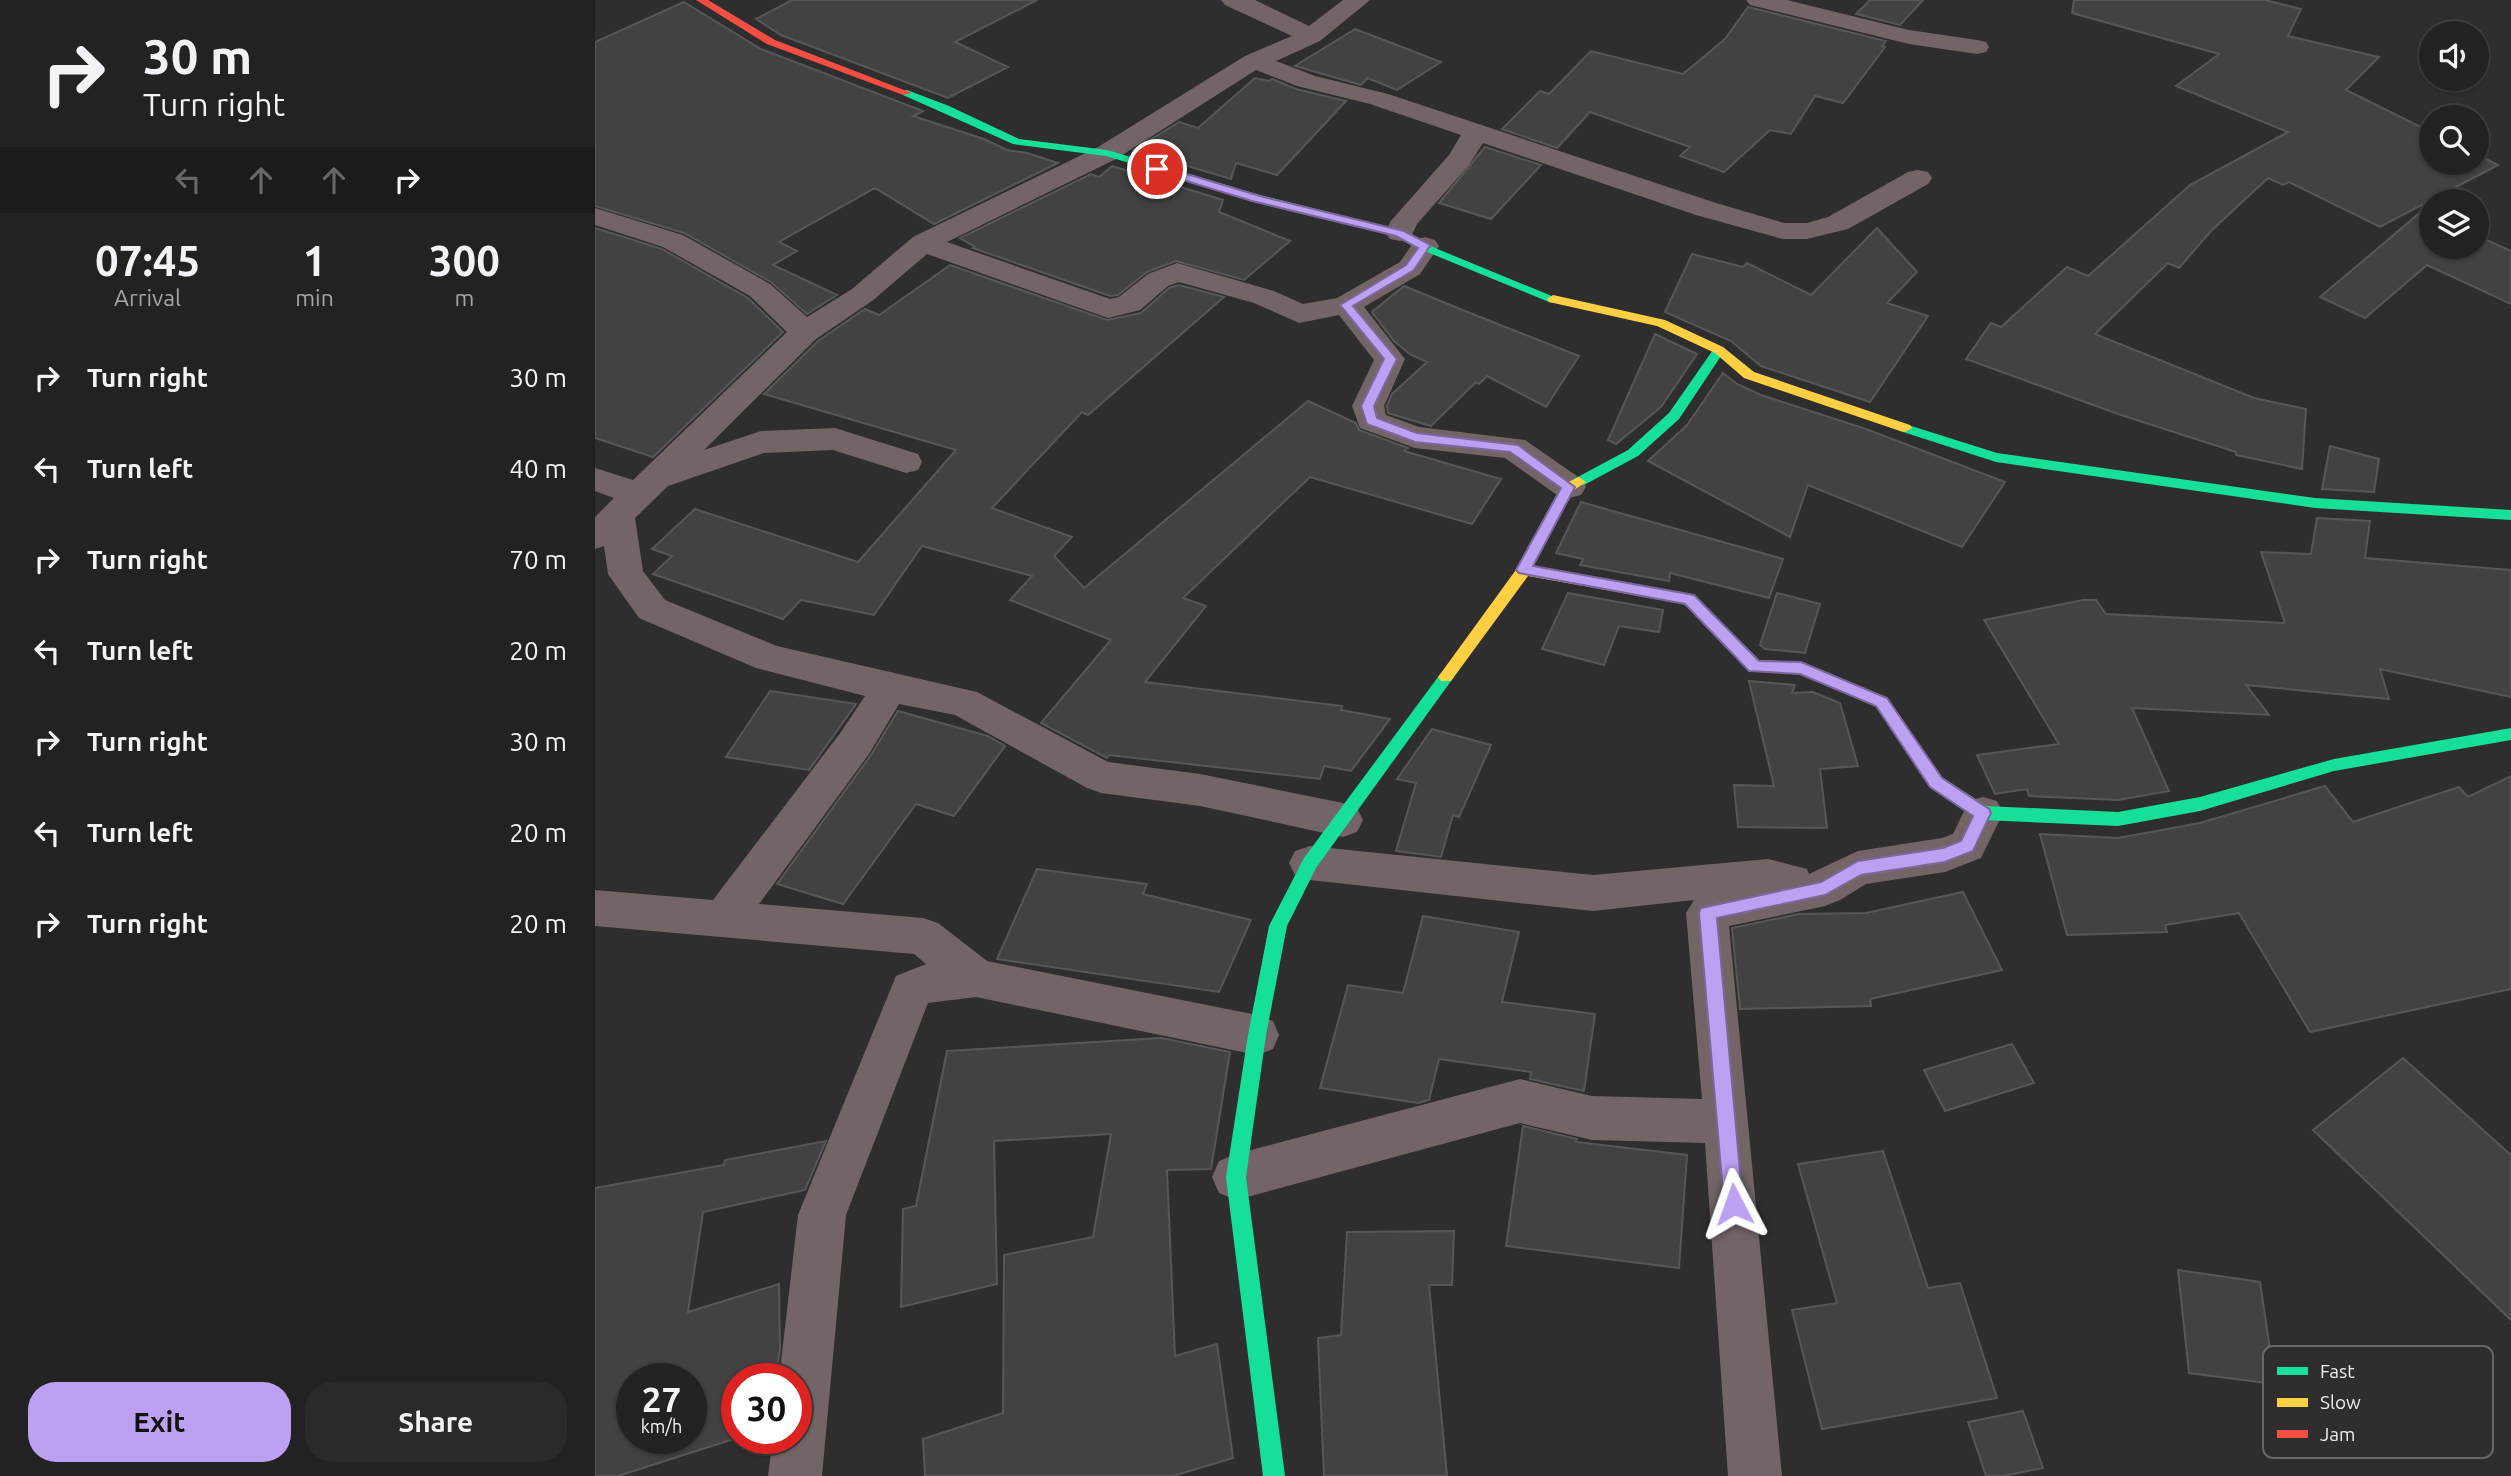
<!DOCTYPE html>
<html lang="en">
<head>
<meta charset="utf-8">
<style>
  :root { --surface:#232222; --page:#2b2a2a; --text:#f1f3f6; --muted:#a3a4a5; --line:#403f40; --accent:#bca0f2 }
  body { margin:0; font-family:Ubuntu,sans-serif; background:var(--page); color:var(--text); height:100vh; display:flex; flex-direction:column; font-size:26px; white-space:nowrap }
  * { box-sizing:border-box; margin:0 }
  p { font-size:23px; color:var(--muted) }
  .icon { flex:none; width:38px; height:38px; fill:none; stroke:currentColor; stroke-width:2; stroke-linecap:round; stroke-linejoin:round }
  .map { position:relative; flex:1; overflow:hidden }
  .sheet { display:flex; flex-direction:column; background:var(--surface); width:595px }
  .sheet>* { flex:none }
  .banner { background:#232222; color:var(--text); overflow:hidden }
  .controls { position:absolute; left:1824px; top:21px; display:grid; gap:14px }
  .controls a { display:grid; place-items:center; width:70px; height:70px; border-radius:50%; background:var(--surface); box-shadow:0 2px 5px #0004,0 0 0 2px var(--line); font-size:35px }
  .speed { position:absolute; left:21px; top:1363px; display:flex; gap:14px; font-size:35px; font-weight:700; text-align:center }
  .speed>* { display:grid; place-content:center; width:91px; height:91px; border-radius:50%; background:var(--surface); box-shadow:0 2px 5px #0004,0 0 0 2px var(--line); line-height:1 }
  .speed small { font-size:18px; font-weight:400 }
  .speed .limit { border:10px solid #d22; background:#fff; color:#111 }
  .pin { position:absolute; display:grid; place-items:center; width:60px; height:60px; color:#fff; margin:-30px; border:4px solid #fff; border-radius:50%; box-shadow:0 2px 7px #0007 }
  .me { position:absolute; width:77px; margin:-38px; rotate:356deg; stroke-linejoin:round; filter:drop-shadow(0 0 5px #0008) }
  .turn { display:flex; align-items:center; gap:24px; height:147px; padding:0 28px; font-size:32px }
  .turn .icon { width:91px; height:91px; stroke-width:2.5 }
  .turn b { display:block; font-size:49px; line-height:60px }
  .lanes { display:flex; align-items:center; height:66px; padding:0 28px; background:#0003; justify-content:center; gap:35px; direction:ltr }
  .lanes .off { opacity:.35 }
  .eta { display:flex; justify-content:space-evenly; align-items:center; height:119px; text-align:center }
  .eta b { font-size:42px; font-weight:700; line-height:49px }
  .primary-button { display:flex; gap:14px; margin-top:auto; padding:14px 28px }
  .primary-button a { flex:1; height:80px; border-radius:28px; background:var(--accent); color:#111; font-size:28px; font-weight:700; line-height:80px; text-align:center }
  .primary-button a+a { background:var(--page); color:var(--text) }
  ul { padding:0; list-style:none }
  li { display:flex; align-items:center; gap:21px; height:91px; padding:0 28px }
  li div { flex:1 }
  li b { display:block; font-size:26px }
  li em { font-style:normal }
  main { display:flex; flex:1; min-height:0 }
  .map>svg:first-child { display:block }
</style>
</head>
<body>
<main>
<section class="sheet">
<div class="banner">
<div class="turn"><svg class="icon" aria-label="right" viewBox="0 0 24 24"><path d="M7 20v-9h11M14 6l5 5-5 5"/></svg><div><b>30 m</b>Turn right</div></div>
<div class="lanes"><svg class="icon off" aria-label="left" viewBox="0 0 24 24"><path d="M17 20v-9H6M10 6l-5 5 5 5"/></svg><svg class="icon off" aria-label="ahead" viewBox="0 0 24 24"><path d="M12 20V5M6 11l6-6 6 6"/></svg><svg class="icon off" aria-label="ahead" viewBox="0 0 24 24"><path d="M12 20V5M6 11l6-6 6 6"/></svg><svg class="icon" aria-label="right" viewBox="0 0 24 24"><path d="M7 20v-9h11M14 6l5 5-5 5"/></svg></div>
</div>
<div class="eta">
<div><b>07:45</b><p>Arrival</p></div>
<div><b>1</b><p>min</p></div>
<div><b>300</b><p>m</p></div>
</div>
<ul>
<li><svg class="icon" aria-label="right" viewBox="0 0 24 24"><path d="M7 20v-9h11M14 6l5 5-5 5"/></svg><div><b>Turn right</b></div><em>30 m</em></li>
<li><svg class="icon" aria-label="left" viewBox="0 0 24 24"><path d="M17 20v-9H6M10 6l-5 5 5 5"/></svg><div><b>Turn left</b></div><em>40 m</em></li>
<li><svg class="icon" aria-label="right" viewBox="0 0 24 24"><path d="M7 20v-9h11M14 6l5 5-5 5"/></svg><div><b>Turn right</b></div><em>70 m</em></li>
<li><svg class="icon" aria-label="left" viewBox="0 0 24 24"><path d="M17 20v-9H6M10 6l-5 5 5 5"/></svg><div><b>Turn left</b></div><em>20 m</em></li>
<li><svg class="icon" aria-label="right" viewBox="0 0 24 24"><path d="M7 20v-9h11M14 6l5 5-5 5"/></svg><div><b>Turn right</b></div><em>30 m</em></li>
<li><svg class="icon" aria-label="left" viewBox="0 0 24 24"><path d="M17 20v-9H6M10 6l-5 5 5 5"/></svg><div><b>Turn left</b></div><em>20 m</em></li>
<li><svg class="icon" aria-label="right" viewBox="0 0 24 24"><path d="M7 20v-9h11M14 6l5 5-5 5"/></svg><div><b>Turn right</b></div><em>20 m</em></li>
</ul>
<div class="primary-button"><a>Exit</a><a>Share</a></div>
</section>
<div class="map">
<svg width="1916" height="1476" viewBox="0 0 1916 1476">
  <rect width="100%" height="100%" fill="#2f2e2e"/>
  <path fill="#434243" stroke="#585757" stroke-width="2" fill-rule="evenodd" d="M197 0H442L360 42 413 67 353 98 186 35 161 19Z
    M1275 0H1328L1305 25 1261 14Z
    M1479 0H1670L1706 9 1693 36 1784 57 1751 90 1836 132V163H1881V154L1903 165 1785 227 1694 182 1688 185 1673 178 1616 231 1584 268 1573 263 1500 334 1659 398 1711 409 1707 469 1641 455V452L1526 415 1371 359 1396 323 1406 327 1472 267 1493 276 1595 185 1693 132 1581 86 1624 54 1477 13Z
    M89 2 166 49 328 111 318 116 389 139 412 150 432 153 463 163 339 224 280 188 184 242 202 251 178 265 242 295 212 314 176 282 89 233 0 206V42Z
    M1153 7 1291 41 1287 46 1290 47 1248 103 1220 96 1196 134 1175 130 1129 172 1085 156 1095 147 995 112 962 148 907 129 945 91 954 94 996 51 1088 74 1130 39Z
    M760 29 846 62 802 90 772 78 766 85 700 66Z
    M660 78 674 81 677 79 701 89 751 101 682 175 641 163 636 179 539 150 584 122 603 128Z
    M890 147 946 165 896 219 844 203Z
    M517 166 628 200 624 212 695 241 649 280 581 261 552 272 523 295 515 296 378 248 380 247 365 238 496 174 504 177Z
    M1827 211 1836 215V247H1881V235L1916 251V304L1832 265 1770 318 1725 297Z
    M0 228 67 249 153 298 188 332 58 457 0 438Z
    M1282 228 1322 272 1292 303 1333 316 1275 402 1166 366 1136 341 1070 312 1097 254 1148 267 1152 263 1216 295Z
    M355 265 512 320 546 313 574 288 584 285 629 297 493 415 487 412 397 508 477 537 459 556 489 588 713 401 761 423 764 430 813 448 809 451 906 479 877 524 715 477 588 598 611 606 550 682 747 706 746 710 795 719 756 771 729 766 725 779 514 755 512 758 446 723 516 640 415 600 437 576 327 546 279 615 206 600 188 619 58 574 77 556 57 549 100 509 263 562 361 450 169 394 223 341 270 309 284 315Z
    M809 286 870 311 984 356 951 407 892 376 884 384 881 382 836 426 793 413 792 406 797 394 832 362 816 355 799 341 777 312Z
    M1060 334 1102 354 1066 407 1021 444 1013 440Z
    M1128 373 1142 384 1166 395 1271 429 1410 482 1367 547 1213 485 1195 537 1053 461 1092 425Z
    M1735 446 1784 459 1779 492 1727 489Z
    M986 502 1188 559 1174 598 1075 573 1074 581 985 565 988 559 961 553Z
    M1722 518 1775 521 1770 558 1916 570V697L1785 669 1794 699 1651 685 1674 715 1537 708 1574 791 1523 800 1434 796 1432 789 1400 794 1382 755 1464 744 1389 620 1488 600H1501L1511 614 1690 623 1666 552 1716 554Z
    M973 593 1068 610 1064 632 1024 626 1009 665 947 649Z
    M1182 593 1225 604 1210 653 1170 649 1165 645Z
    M1154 681 1200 685 1197 693 1218 692 1245 703 1263 766 1225 769 1232 828 1143 827 1139 785 1179 786Z
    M175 691 261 704 214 770 131 757Z
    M303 711 393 736 410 746 359 816 321 804 248 904 182 884 276 755Z
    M837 729 896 745 864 817 858 815 846 857 801 851 821 783 802 779Z
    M1916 776V989L1715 1032 1644 913 1570 925 1572 932 1472 935 1445 834 1523 838 1605 823 1730 786 1758 822 1864 787 1873 797Z
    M442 869 552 884 548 894 656 920 624 992 402 959Z
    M1368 892 1407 970 1275 999 1276 1006 1145 1009 1137 928 1204 914 1271 913Z
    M828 916 924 932 907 1002 1000 1014 989 1091 935 1079 936 1072 844 1059 834 1100 823 1103 725 1088 753 985 808 993Z
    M566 1038 635 1052 616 1169 572 1170 580 1356 622 1344 638 1458 578 1476H330L328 1439 408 1413 409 1255 498 1237 516 1134 399 1141 402 1284 306 1307 308 1209 321 1206 352 1051Z
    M1417 1044 1439 1083 1350 1111 1329 1070Z
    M1808 1058 1916 1155V1320L1718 1130Z
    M928 1126 982 1139 981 1142 1092 1155 1084 1268 911 1246Z
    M231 1141 210 1190 108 1212 93 1312 184 1284 185 1348 181 1379H142V1438L23 1476H0V1188L129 1165 130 1160ZM37 1379H96V1438H37Z
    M1288 1151 1333 1288 1365 1283 1402 1398 1227 1429 1197 1310 1242 1303 1203 1164Z
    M859 1231 857 1285H834L852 1476H729L723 1338 746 1335 752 1232Z
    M1583 1270 1665 1282 1680 1384 1594 1373Z
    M1428 1411 1448 1468 1408 1476H1391L1373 1422Z"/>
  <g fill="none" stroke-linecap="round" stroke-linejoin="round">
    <path fill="#736565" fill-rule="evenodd" d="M626 0H660L714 26 748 0H775L725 41 681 61 720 76 793 94 1121 203 1189 223H1212L1233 217 1313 172 1323 170 1333 172 1337 178 1333 184 1253 229 1212 239H1188L1101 215 888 143 874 165 822 224 815 239 805 241 795 239 791 233 795 222 854 155 866 135 775 104 702 86 661 70 521 159 352 242 515 299 524 297 553 274 582 263 679 291 708 304 742 298 805 262 820 240 830 237 840 240 844 246 825 274 769 307 810 359 789 406 791 415 824 427 930 440 986 479 991 487 986 495 974 498 962 495 910 458 820 448 765 428 757 406 779 360 744 315 704 323 659 303 584 282 573 286 545 310 513 318 332 254 277 301 221 339 109 450 166 431 240 428 323 454 327 462 323 470 311 473 238 450 169 453 73 486 40 518 48 571 70 600 182 646 382 692 513 762 605 774 748 803 762 808 768 820 762 832 748 837 605 806 506 793 492 788 360 715 304 704 274 754 164 904 328 918 343 923 392 961 662 1015 678 1021 684 1035 678 1049 662 1055 381 997 333 1003 251 1215 227 1476H173L178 1438H201V1379H184L203 1215 301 976 331 964 319 954 0 926V890L118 900 246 732 270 696 161 668 44 618 13 574 9 546 0 549V517L19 498 0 491V468L38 480 192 332 155 296 68 247 0 225V208L88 235 175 284 212 317 257 289 318 237 503 147 650 56 697 36 630 5Z
      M1151 0H1192L1314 30 1382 40 1391 42 1394 47 1391 52 1382 54 1314 44 1155 5Z
      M1388 797 1402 801 1408 813 1386 858 1350 872 1271 884 1245 900 1230 906 1134 926 1187 1476H1133L1110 1143 997 1140 925 1123 641 1200 624 1193 617 1177 624 1161 641 1154 925 1079 997 1096 1107 1099 1091 913 1099 900 998 911 715 880 700 875 694 863 700 851 715 846 998 875 1173 859 1212 869 1214 874 1263 851 1347 838 1358 834 1374 801Z"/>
    <path fill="#16e098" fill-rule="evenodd" d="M312 90 354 106 424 139 512 150 665 195 809 231 840 248 964 299 958 303 954 302 832 252 801 235 657 200 511 156 418 144 308 95V91Z
      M1124 346 1130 350 1084 419 1043 456 989 485H979L977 482 979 479 1033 450 1074 413 1120 347Z
      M1310 424 1402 453 1720 498 1916 510V520L1720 508 1401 462 1305 431 1303 428Z
      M851 671 856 673 859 677 856 681 721 868 692 926 671 1035 651 1177 690 1476H668L631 1177 653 1035 674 926 709 858 846 673Z
      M1246 679 1291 698 1347 777 1391 806 1523 812 1605 797 1739 759 1916 728V740L1739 771 1605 811 1523 826 1388 820 1335 787 1281 706 1241 689 1238 685 1241 681Z"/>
    <path fill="#ffcf43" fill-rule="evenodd" d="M958 295 1070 320 1128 347 1159 372 1315 425 1317 428 1310 432 1305 431 1149 378 1120 353 1062 326 954 302 952 299Z
      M984 477 991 482 979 490 938 566 1099 595 1164 660 1206 662 1251 681 1254 685 1251 689H1241L1204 674 1155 670 1090 604 933 576 856 681H846L843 677 846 673 923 567 969 484Z"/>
    <path fill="#f24e42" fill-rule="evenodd" d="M101 0H113L180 40 317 93 308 95 172 44Z"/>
  </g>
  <path fill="#bca0f2" stroke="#7a689d" stroke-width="2" d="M562 165 665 196 809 231 834 244 835 246 819 270 758 306 802 359 779 406 782 418 822 433 923 445 980 487 938 566 1099 595 1164 661 1206 662 1292 698 1347 778 1394 809 1396 813 1378 851 1350 862 1266 875 1230 895 1122 918 1148 1204 1146 1211 1139 1214 1132 1211 1129 1204 1104 913 1106 908 1226 882 1263 861 1348 848 1366 841 1378 816 1335 787 1281 706 1205 674 1154 671 1090 604 924 573 921 570 966 488 915 452 820 442 772 424 766 406 789 359 745 305 811 265 823 248 801 236 657 201 558 171V166Z"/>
  <rect x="1668" y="1346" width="230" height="112" rx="10" fill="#302d2e" stroke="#686667" stroke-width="2"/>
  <rect x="1682" y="1367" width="31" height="8" fill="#16e098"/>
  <rect x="1682" y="1398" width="31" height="9" fill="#ffcf43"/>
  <rect x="1682" y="1430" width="31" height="8" fill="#f24e42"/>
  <g font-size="19" fill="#eceaeb">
    <text x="1725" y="1378">Fast</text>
    <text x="1725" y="1409">Slow</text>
    <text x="1725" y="1441">Jam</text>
  </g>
</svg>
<div class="controls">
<a><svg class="icon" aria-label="sound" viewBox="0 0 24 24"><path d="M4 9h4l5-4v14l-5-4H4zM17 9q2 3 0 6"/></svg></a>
<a><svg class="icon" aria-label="search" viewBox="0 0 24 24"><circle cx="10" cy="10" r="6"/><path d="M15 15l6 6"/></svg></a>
<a><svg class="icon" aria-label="layers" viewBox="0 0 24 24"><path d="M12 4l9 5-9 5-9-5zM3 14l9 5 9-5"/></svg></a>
</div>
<div class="speed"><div>27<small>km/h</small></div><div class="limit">30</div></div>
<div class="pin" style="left:562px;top:169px;background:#d93025"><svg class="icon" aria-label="arrive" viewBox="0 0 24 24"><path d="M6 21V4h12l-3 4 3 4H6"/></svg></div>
<svg class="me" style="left:1139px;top:1204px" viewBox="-20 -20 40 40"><path d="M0-17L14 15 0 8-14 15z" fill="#bca0f2" stroke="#fff" stroke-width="4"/></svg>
</div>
</main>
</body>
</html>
